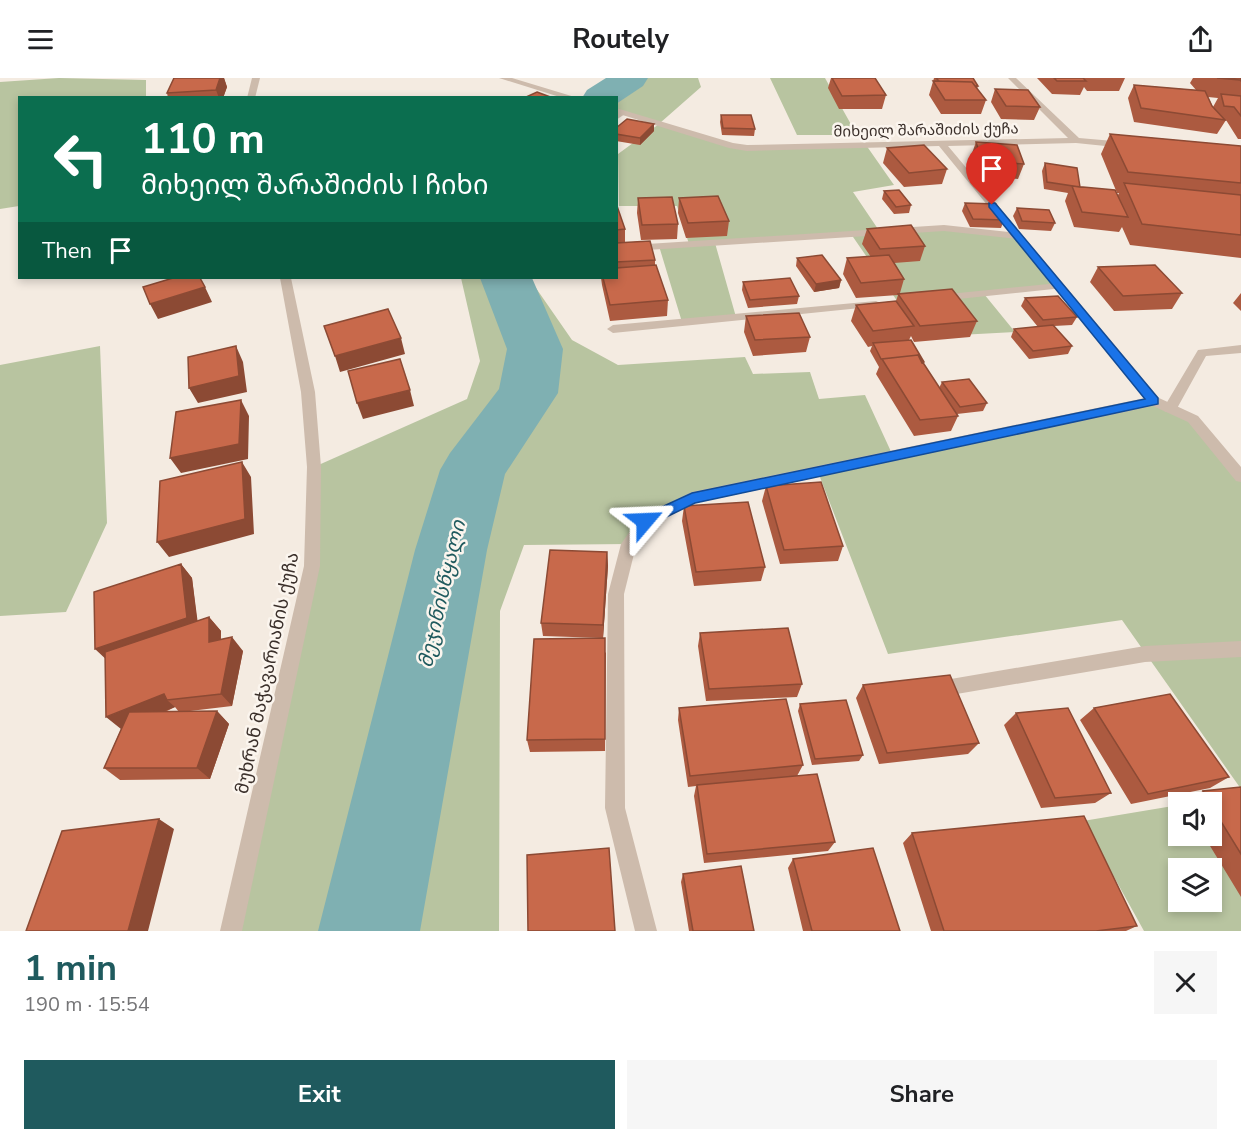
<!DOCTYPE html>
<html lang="en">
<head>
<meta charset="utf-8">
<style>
  :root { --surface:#fff; --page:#f6f6f6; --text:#202124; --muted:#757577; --accent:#1f5a5e }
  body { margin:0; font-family:"Nunito Sans","Noto Sans Georgian",sans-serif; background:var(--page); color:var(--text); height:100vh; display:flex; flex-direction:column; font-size:22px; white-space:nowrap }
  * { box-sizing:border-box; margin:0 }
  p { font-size:20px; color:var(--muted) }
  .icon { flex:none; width:33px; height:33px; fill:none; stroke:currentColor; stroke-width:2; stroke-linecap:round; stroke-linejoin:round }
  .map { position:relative; height:853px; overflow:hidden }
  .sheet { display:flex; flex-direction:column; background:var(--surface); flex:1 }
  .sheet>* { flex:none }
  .banner { position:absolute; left:18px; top:18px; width:600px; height:183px; border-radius:0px; box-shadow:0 3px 9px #0003; background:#0b6e4f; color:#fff; overflow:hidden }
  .tools { position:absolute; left:1168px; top:714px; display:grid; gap:12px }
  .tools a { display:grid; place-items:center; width:54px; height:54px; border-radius:0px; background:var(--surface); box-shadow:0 3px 9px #0003; font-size:30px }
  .pin { position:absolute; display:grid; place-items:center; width:51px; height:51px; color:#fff; margin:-62px -26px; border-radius:50% 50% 50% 0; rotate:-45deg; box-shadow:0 0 6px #0007 }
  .pin .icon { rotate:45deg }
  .me { position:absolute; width:66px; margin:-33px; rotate:64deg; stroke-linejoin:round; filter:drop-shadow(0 0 4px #0008) }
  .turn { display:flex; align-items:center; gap:21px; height:126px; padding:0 24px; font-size:27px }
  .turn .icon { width:78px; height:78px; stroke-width:2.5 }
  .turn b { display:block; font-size:42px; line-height:51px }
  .then { display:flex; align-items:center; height:57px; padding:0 24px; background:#0003; gap:12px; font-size:22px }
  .round { display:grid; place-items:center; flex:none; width:63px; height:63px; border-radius:0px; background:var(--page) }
  .summary { display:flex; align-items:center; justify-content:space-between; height:102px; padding:0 24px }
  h1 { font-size:36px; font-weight:700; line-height:45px; color:var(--accent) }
  .primary-button { display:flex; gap:12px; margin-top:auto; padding:12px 24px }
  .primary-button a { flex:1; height:69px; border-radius:0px; background:var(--accent); color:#fff; font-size:24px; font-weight:700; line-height:69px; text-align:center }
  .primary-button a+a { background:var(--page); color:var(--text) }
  header { display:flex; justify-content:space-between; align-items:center; height:78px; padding:0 24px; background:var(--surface); font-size:27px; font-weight:700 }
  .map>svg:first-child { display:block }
</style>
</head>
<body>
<header><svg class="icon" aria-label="menu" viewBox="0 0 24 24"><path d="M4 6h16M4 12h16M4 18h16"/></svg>Routely<svg class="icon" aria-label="share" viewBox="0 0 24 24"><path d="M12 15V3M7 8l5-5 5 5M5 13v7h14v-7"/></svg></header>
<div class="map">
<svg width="1241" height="853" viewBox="0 0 1241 853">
  <rect width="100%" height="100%" fill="#f4ebe1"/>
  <path fill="#b8c4a0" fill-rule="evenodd" d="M59 0 146 2V19L20 20 19 128 0 131V4Z
    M630 0H698L701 9 660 45 732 68 866 67 894 107 853 114 880 154 944 150 1018 158 1059 208 984 216 1015 254 922 259 851 156 715 165 736 239 682 244 659 168 689 166 677 128H619L618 76 659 46 617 32 616 20H608L609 16Z
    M770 0H825L857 57H797Z
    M461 200H529L572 262 618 287 745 279 753 296 810 294 819 321 865 317 893 378 1154 323 1193 341 1241 399V711L1122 542 888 576 818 394 692 420 645 443 629 466 524 467 500 533 499 853H231L312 488 314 389 467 321 480 283Z
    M100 268 107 445 66 534 0 538V287Z
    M1241 717V853H1144L1083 743 1179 727V758H1212V724ZM1179 790H1212V824H1179Z"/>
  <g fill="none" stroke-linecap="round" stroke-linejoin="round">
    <path fill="#7fb0b2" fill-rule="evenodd" d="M606 0H648L643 8 616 26V20H582L587 12Z
      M480 200H532L563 271 558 315 505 396 487 472 420 853H318L415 472 440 392 450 375 499 311 507 271Z"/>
    <path fill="#cdbbac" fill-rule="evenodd" d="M621 32 628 34 616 42V36Z
      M944 147 1018 155 1023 158 1018 161 944 153 616 174V168Z
      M1059 205 1065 208 1063 210 939 223 933 220 939 217Z
      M876 223 882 226 880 228 613 255 607 251 613 247Z
      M1241 267V275L1206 278 1175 334H1165L1163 331 1198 272Z
      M1241 563V579L1145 584 945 618 939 616 936 610 939 604 945 602 1145 568Z"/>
    <path fill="#cdbbac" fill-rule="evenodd" d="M499 0H512L578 20H563Z
      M1008 0H1016L1079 60 1125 64 1129 67 1125 70 1076 65 948 68 1159 320 1198 338 1241 389V404L1236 403 1188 344 1153 328 695 425 650 447 636 468 624 516 625 730 657 853H635L605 730 608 516 621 466 640 439 692 414 1145 320 939 68 747 73 729 70 616 35V30L733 65 747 67 1068 60Z"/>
    <path fill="#cdbbac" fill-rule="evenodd" d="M252 0H260L255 20H247Z
      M280 200H291L315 314 321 389 320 488 242 853H220L304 488 307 389 301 314Z"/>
  </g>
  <path fill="#ac5a40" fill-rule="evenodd" d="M174 0H224L227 9 223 20H168L167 15Z
    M831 0H875L886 17 882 31H839L828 10Z
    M934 0H973L978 8 977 11 986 22 981 36H941L929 17Z
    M1037 0H1125L1119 13H1087L1084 9 1080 17 1052 16Z
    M1193 0H1241V61H1238L1226 42 1217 56 1134 44 1128 20 1134 7 1196 12 1190 5ZM1208 19 1218 20 1213 29Z
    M995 11 1040 29 1034 42 1001 41 991 24Z
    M721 37 755 51 754 58 722 57 720 44Z
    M654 46V53L640 67 616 63V50Z
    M1110 56 1241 68V180L1130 167 1122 149 1119 154 1074 149 1065 123 1068 115 1044 111 1042 93 1045 85 1080 109 1118 117 1119 115H1117L1101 76Z
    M976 64 1024 86 1018 101 976 97 971 78Z
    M887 70 947 91 942 106 904 109 883 85Z
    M884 113 911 127 909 135 894 136 882 121Z
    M638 120 678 146 677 161 641 162 637 135Z
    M679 120 729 143 727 158 686 160 678 135Z
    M965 125 1004 142 1001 150 970 149 962 133Z
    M616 128 625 151V164L655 182V187L668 222 667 238 610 243 602 207 601 200H616Z
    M1017 130 1055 145 1051 153 1019 151 1013 138Z
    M867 151 925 168 920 183 894 185 904 201 900 215 977 243 970 259 914 264 911 258 909 262 924 284 923 286 939 310 942 304 987 325 983 333 957 336 958 338 951 353 914 358 876 296 879 289 870 273 872 268 868 269 851 243 856 227 896 223 898 217 856 220 843 196 847 180 871 179 862 166Z
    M797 180 841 202 839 210 814 214 796 188Z
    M1098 189 1182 215 1172 231 1114 233 1090 204Z
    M743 204 799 218 797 226 748 230 742 212Z
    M1241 215V233L1233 225Z
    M1025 220 1077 239 1072 247 1054 248 1072 268 1068 276 1029 281 1011 259 1014 251 1038 249 1021 228Z
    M746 238 810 259 806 274 753 278 744 254Z
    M766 408 843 468 838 483 780 486 762 423Z
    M684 428 765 489 761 503 694 508 682 443Z
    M607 474 608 488 603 560 543 558 541 545Z
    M181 486 192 500 197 543 209 539 221 553V562L243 573 232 628 190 633H217L229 646 210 701 120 702 104 690 121 651ZM175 629 179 634H165Z
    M700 555 802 606 797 619 706 623 698 568Z
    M606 574 605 673 530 674 527 662Z
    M863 607 979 665 968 676 879 686 856 620Z
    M800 626 863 677 859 683 812 687 798 633Z
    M679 630 803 687 797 698 835 764 828 773 704 785 694 718 696 708 688 709 678 642Z
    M1094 630 1229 699 1210 710 1131 726 1080 642Z
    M1016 635 1111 715 1095 725 1041 730 1004 647Z
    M1241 709V819L1204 758H1212V724H1184L1203 713Z
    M912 755 1137 848 1126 853H931L903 765Z
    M793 781 900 853H803L788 790Z
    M683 796 754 853H689L681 804Z"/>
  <path fill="#8c4a34" d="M220 0H224L227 9 223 20H219L216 12Z
    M654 46V53L640 67V60Z
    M841 202 839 210 814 214 816 206Z
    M205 209 212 224 158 241 150 226Z
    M401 260 405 276 340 294 335 278Z
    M236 268 243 284 247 314 198 325 189 310Z
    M410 312 414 328 363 341 357 325Z
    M241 322 249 338 248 381 181 395 170 380Z
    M242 384 251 399 254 456 169 479 157 464Z
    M607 474 608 488 603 560V547Z
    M181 486 192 500 199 554 110 585 95 571Z
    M209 539 221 553 220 578 209 564Z
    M232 559 243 573 232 628 221 616Z
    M164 616 167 622 175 629 121 651 106 639Z
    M217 633 229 646 210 701 197 690Z
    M159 741 174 751 148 853H128Z"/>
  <path fill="#c8694b" stroke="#8c4a34" stroke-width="1.5" d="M174 0H220L216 12 167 15Z
    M832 0H875L886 17 842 18Z
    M936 0H973L978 8H975L972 4 939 3Z
    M1054 0H1083L1086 3H1057Z
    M1217 0H1241V3L1240 2Z
    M933 3 972 4 986 22H945Z
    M1134 7 1205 13 1212 28 1225 42 1141 30Z
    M995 11 1028 12 1040 29 1006 28Z
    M537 14 553 20H524Z
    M1221 16 1241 18V38L1234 29 1224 28Z
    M721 37H751L755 51 723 50Z
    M627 41 654 46 640 60 616 56V50Z
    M1110 56 1241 68V105L1128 94Z
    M976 64 1017 67 1024 86 982 83Z
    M924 67 947 91 909 95 887 70Z
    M1045 85 1077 90 1080 109 1047 104Z
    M1124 105 1241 117V157L1142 146Z
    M1072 108 1115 112 1128 139 1082 134Z
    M899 112 911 127 896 129 884 113Z
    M718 118 729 143 688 145 679 120Z
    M672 119 678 146 642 147 638 120Z
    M965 125 996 126 1004 142 973 141Z
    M616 128H617L625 151 616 152Z
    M1017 130 1049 132 1055 145 1022 143Z
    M911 147 925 168 880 171 867 151Z
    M650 163 655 182 616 184V165Z
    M822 177 841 202 816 206 797 180Z
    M889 177 904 201 861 205 847 180Z
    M656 187 668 222 610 227 603 200H616V190Z
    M1155 187 1182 215 1123 218 1098 189Z
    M173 200H200L205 209 150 226 143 209Z
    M790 200 799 218 750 222 743 204Z
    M952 211 977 243 920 248 898 216Z
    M1058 218 1077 239 1043 242 1025 220Z
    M896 223 914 248 873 253 856 227Z
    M388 231 401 260 335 278 324 248Z
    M799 235 810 259 755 262 746 238Z
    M1053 247 1072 268 1033 273 1014 251Z
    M911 262 924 284 922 285 918 277 881 281 873 265Z
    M236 268 239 298 189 310 188 279Z
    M918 277 958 338 920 342 882 281Z
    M400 281 410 312 357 325 348 293Z
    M969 301 987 325 960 329 942 304Z
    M241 322 239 366 170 380 176 334Z
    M242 384 245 441 157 464 160 403Z
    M821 404 843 468 784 472 766 408Z
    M748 424 765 489 696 494 684 428Z
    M550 472 607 474 603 547 541 545Z
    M181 486 187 540 95 571 94 514Z
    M209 539V564L232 559 221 616 167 622 164 616 106 639 105 574Z
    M788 550 802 606 709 611 700 555Z
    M605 560V661L527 662 534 561Z
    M950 597 979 665 887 675 863 607Z
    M1170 616 1229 699 1148 716 1094 630Z
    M786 621 803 687 690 698 679 630Z
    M846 622 863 677 815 681 800 626Z
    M1068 630 1111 715 1055 720 1016 635Z
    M217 633 197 690H104L129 634Z
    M817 696 835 764 707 776 697 707Z
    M1241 709V776L1212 729V724H1209L1203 713Z
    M1084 738 1137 848 1096 853H944L912 755Z
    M159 741 128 853H26L62 753Z
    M609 770 615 853H528L527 777Z
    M873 770 900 853H812L793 781Z
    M741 788 754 853H693L683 796Z"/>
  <path fill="#1a73e8" stroke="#114b97" stroke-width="1.5" d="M989 125H995L1158 320V326L695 425 650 447H640V439L692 415 1145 321 989 129Z"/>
  <g text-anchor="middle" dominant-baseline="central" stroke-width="5" stroke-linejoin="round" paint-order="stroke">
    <g font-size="15" fill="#3b302b" stroke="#fbf5ee">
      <text transform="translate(926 52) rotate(-1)">მიხეილ შარაშიძის ქუჩა</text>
    </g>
    <g font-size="18" fill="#3b302b" stroke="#fbf5ee">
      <text transform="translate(267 595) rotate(-78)">მუხრან მაჭავარიანის ქუჩა</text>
    </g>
    <g font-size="20" font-style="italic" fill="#1f5a5e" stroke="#fbf5ee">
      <text transform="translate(442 516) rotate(-77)">მეჯინისწყალი</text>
    </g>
  </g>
</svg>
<div class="tools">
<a><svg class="icon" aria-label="sound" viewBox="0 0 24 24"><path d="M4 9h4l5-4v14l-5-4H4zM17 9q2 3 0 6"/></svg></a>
<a><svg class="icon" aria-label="layers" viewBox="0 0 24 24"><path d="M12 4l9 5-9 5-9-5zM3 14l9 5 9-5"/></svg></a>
</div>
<div class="pin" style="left:992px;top:127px;background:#d93025"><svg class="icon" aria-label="arrive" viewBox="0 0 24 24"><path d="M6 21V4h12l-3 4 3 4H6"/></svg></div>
<svg class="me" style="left:645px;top:443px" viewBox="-20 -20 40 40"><path d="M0-17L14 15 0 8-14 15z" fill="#1a73e8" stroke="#fff" stroke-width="4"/></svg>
<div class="banner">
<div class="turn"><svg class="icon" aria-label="left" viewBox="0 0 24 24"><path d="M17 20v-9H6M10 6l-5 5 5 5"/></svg><div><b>110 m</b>მიხეილ შარაშიძის I ჩიხი</div></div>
<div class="then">Then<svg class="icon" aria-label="arrive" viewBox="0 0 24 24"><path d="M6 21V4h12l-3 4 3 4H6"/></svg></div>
</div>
</div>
<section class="sheet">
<div class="summary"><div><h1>1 min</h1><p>190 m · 15:54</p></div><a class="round"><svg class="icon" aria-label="close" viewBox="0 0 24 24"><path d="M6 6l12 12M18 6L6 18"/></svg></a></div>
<div class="primary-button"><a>Exit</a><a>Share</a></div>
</section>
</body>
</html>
